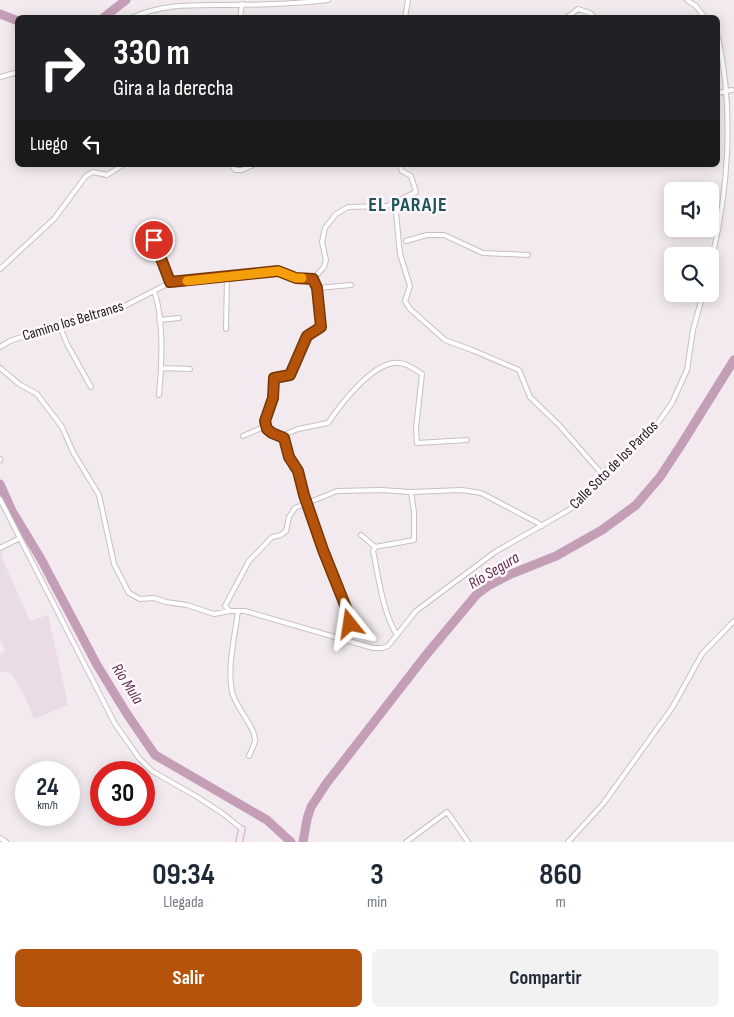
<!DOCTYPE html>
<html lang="es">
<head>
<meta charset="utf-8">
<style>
  :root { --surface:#fff; --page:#f2f2f3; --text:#1f2937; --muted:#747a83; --accent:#b45309 }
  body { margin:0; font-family:"Sofia Sans Condensed",sans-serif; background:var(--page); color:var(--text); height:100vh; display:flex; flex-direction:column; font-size:19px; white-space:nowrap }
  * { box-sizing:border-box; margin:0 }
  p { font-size:16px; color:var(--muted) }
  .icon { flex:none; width:28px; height:28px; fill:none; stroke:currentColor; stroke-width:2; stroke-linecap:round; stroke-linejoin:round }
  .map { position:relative; height:842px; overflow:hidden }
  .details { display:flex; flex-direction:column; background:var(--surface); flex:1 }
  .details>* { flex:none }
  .top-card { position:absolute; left:15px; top:15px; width:705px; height:152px; border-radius:8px; box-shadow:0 2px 12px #0003; background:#202124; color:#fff; overflow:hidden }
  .buttons { position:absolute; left:664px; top:182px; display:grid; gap:10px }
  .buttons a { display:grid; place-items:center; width:55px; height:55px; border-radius:8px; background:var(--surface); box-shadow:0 2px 12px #0003; font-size:25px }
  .speed { position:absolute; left:15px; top:761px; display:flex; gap:10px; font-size:25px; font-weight:700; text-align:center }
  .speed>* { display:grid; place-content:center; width:65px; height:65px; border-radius:50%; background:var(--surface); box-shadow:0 2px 12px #0003; line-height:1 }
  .speed small { font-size:12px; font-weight:400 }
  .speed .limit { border:8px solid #d22; background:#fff; color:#111 }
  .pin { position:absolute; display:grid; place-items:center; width:42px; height:42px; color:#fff; margin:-21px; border:2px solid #fff; border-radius:50%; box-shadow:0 1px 5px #0007 }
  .me { position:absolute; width:55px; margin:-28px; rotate:345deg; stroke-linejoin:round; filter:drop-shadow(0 0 4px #0008) }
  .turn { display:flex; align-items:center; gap:18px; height:105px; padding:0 15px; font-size:22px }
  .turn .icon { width:65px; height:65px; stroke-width:2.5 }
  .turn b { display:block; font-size:35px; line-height:42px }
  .then { display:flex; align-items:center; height:48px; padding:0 15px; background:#0003; gap:10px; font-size:19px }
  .eta { display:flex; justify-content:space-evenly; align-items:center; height:85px; text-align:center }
  .eta b { font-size:30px; font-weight:700; line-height:35px }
  .cta { display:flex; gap:10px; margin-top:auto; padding:10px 15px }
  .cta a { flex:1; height:58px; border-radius:8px; background:var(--accent); color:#fff; font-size:20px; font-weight:700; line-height:58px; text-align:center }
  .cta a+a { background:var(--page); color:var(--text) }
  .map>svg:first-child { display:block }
</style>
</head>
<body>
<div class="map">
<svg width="734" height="842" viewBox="0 0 734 842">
  <rect width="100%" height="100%" fill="#f2eaef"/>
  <path fill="#eadbe4" d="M0 534 1 552 4 563 30 621 48 615 68 705 34 719 24 694 11 673 0 671V655L5 650 0 640Z"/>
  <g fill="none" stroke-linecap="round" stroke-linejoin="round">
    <path stroke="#c49db6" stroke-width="9" d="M0 14 18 21
      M103 18 126 0
      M0 484 12 511 41 559 97 665 127 714 155 755 267 820 291 842
      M303 842 307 819 311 807 326 784 426 655 477 594 488 586 511 574 556 556 602 530 636 505 660 477 681 445 734 360"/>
    <defs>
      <path id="minor" d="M687 0 696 6 705 18
        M131 18C163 4 189 5 223 5 257 5 293 4 328 0
        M240 18 242 4
        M405 18 408 0
        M566 18 578 9 590 13 595 18
        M0 77 18 72
        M718 93 732 90
        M231 165 235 170H242L253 165
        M395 202 400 254 410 286 405 301 410 309 445 340 472 350 519 370 530 397 559 425 602 474
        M154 240 169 283
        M406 241 427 235H444L483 253 528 255
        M710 266C729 192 734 109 718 37
        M0 269 54 219 86 176 93 172 107 175 123 165
        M313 279 317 288 321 327 317 331 307 336 291 375 274 378 273 398 265 421 267 429 272 433 284 438 289 457 298 471 304 495 323 550 349 615 350 624 339 638
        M317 288 351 285
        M154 291C164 318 162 366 159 395
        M159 320 179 318
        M59 324 67 344 91 387
        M226 329 227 276
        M0 347 10 341 59 324 117 310 169 283 278 271 296 278 313 279 324 267 326 260 322 242 325 228 336 214 348 207 387 206 416 192 411 176 402 171 400 165
        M0 368 19 384 37 394 62 427 73 452 99 495 114 564 129 593 140 599 154 598 166 602 187 605 214 614 230 611H245L373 648H382L388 646 416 611 495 552 574 507 602 474 657 424 672 403 687 370 693 330 703 294
        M162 368 190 369
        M243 436 266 426
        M281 436 298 429 328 423C341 404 369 367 393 363 404 361 414 369 422 374L416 428 417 443 467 440
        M0 459V460
        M411 492 462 490 481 493 538 523 542 526
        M0 499 115 724 139 758 152 771 199 798 222 813 242 829
        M361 535 375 547
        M0 548 20 538
        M230 611 225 606 249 561 272 537 281 535 286 531 289 517 295 508 337 491 381 490 411 492 414 512V540L375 547 373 551C379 578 382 611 397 635
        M238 611C235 637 227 665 232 692 236 708 256 728 255 741 254 746 251 751 249 756
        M0 838 6 842
        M406 842 447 812 468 842
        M568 842 603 804 672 708 702 654 734 621"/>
      <path id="secondary" d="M239 842 242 829"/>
    </defs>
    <use href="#minor" stroke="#c7c0c4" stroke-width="6"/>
    <use href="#secondary" stroke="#c7c0c4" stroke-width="8"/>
    <use href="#minor" stroke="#fff" stroke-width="4"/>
    <use href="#secondary" stroke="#fde6f5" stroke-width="5.5"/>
  </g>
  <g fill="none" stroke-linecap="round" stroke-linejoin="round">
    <defs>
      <path id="route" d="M154 240 170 282 278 271 296 278 313 279 317 288 321 327 307 336 290 375 274 378 273 398 265 421 267 429 272 433 284 438 289 457 298 471 304 495 323 550 349 615 350 624"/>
    </defs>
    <use href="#route" stroke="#753606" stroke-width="12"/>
    <use href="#route" stroke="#b45309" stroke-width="9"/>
    <path stroke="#f59e0b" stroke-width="9" d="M187 281 278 271 296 278H302"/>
  </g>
  <g text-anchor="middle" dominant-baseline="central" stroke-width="5" stroke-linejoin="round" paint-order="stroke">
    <g font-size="15" fill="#1b191a" stroke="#fff7fc">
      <text transform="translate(73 321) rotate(-17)">Camino los Beltranes</text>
      <text transform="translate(614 465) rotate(-45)">Calle Soto de los Pardos</text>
    </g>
    <g font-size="16" font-style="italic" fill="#5e2d50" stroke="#fff7fc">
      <text transform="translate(494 571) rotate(-31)">Río Segura</text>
      <text transform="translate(127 684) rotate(57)">Río Mula</text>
    </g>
    <g font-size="20" font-weight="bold" letter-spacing="1" fill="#195559" stroke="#fff7fc">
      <text x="408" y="205">EL PARAJE</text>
    </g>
  </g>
</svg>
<div class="buttons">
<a><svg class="icon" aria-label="sound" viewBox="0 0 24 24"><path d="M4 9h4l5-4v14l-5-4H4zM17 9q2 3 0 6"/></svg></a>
<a><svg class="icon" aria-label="search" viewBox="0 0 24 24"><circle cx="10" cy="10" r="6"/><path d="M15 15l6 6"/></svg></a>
</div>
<div class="speed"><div>24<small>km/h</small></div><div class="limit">30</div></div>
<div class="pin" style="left:154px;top:240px;background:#d93025"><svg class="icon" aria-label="arrive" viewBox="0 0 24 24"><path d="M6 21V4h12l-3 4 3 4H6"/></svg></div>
<svg class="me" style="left:350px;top:624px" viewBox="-20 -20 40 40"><path d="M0-17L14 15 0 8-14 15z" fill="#b45309" stroke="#fff" stroke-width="4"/></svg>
<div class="top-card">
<div class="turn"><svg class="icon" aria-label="right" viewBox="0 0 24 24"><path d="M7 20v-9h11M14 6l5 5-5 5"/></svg><div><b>330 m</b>Gira a la derecha</div></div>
<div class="then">Luego<svg class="icon" aria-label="left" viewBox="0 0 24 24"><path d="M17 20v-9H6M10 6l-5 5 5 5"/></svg></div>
</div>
</div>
<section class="details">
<div class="eta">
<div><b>09:34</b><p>Llegada</p></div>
<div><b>3</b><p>min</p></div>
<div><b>860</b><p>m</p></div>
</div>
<div class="cta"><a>Salir</a><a>Compartir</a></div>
</section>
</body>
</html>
